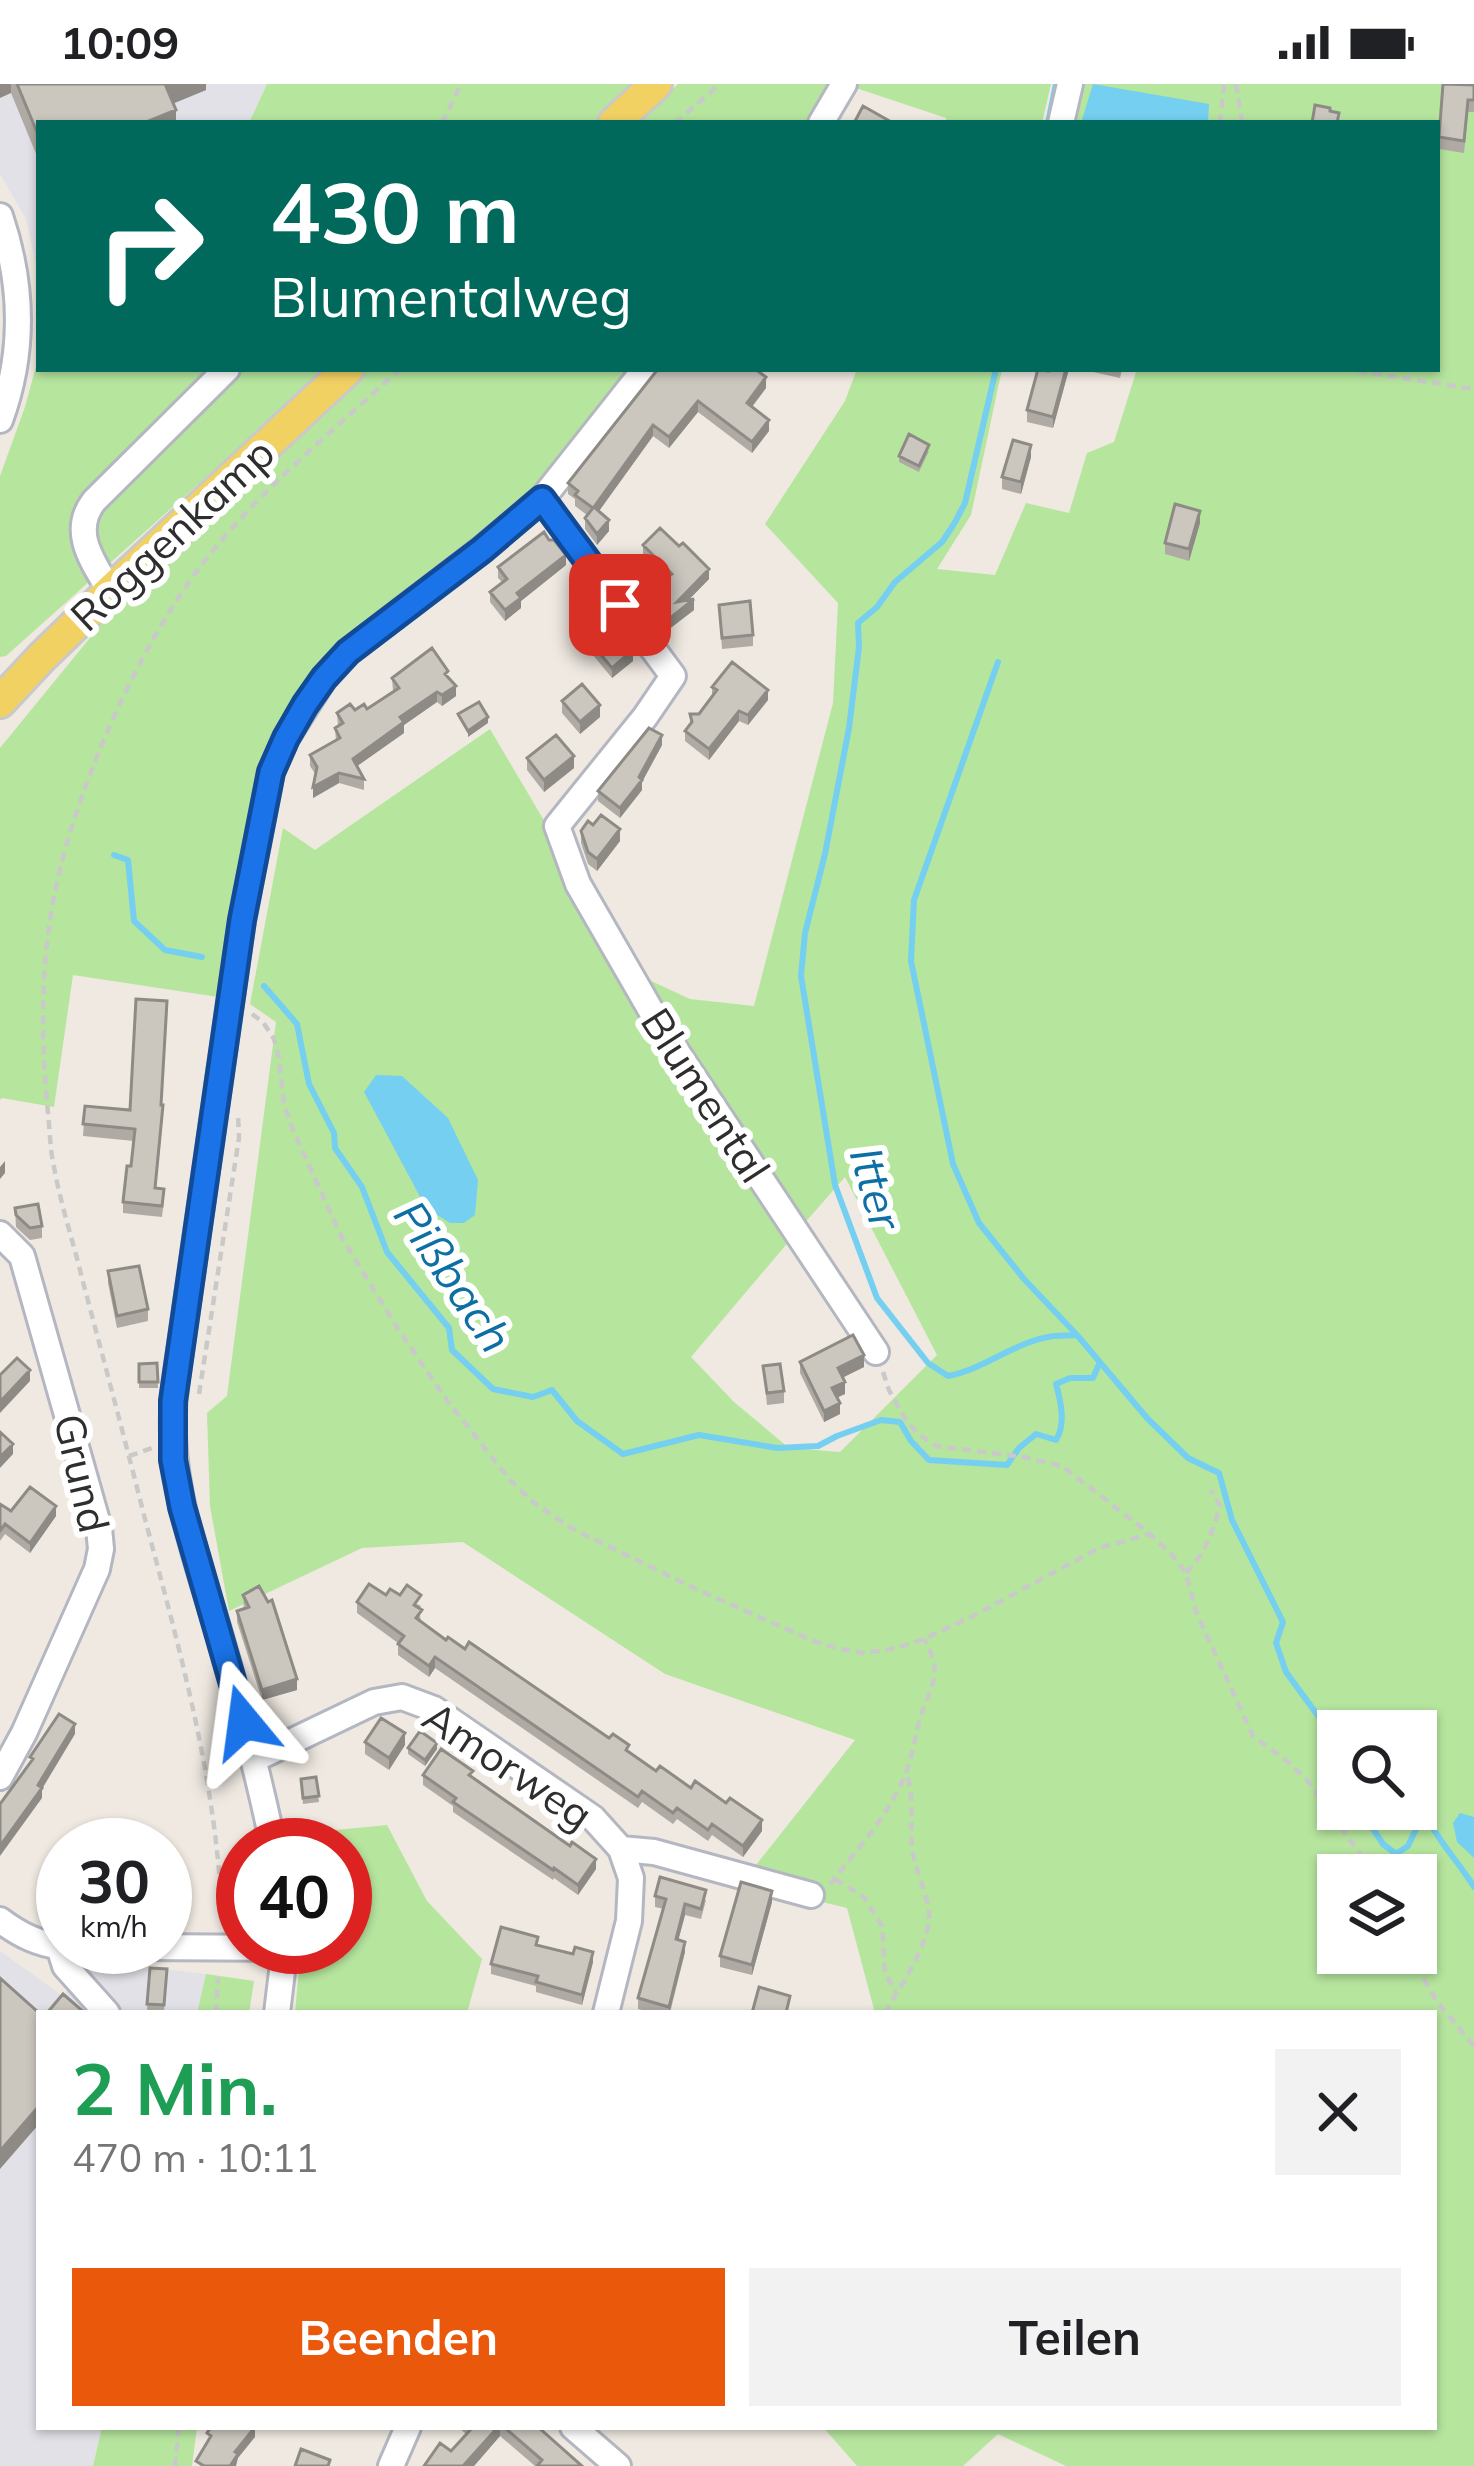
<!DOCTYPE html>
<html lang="de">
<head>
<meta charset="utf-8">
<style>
  :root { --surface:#fff; --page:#f2f2f2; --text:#202124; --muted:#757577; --accent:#ea580c }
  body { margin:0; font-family:Mulish,sans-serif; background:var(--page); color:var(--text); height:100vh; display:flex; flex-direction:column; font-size:45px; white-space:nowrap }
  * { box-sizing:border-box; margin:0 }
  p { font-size:39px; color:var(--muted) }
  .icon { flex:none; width:66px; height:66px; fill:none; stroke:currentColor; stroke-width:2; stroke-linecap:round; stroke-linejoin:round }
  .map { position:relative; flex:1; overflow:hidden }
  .drawer { position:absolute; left:36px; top:1926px; width:1401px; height:420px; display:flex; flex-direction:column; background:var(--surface); border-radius:0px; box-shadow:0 3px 9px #0004 }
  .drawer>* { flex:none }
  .hud { position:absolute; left:36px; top:36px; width:1404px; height:252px; border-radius:0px; box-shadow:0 3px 9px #0004; background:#00695c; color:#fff; overflow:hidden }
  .buttons { position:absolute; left:1317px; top:1626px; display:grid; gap:24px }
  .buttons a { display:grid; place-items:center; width:120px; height:120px; border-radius:0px; background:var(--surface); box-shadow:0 3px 9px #0004; font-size:60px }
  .speed { position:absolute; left:36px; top:1734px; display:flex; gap:24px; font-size:60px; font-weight:700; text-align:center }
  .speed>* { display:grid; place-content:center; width:156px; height:156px; border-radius:50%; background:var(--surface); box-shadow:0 3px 9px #0004; line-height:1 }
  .speed small { font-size:30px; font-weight:400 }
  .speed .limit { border:18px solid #d22; background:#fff; color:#111 }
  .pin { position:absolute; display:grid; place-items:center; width:102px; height:102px; color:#fff; margin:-51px; border-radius:24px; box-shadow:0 6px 18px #0006 }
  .me { position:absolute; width:132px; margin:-66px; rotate:344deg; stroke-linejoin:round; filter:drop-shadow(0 0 9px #0008) }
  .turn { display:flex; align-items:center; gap:42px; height:252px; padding:0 36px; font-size:54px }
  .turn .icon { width:156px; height:156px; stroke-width:2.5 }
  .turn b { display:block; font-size:84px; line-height:102px }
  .round { display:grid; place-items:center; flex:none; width:126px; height:126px; border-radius:0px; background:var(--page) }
  .headline { display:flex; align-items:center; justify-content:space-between; height:204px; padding:0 36px }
  h1 { font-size:72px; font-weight:700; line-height:90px; color:#1e9e55 }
  .button { display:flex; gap:24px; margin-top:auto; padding:24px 36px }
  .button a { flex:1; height:138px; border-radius:0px; background:var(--accent); color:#fff; font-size:48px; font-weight:700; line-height:138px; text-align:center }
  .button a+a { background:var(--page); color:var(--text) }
  .status { display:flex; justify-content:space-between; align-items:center; height:84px; padding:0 60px; background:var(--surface); direction:ltr }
  .status svg { height:33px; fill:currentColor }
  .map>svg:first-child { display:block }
</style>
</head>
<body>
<div class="status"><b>10:09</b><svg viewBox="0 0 49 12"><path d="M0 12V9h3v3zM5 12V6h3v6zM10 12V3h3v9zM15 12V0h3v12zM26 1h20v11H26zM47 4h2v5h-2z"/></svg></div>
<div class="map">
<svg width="1474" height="2382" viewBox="0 0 1474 2382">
  <rect width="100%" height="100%" fill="#efe9e1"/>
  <path fill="#e3e1e8" d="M0 0H267L249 39H39V193L26 135 0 90Z
    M0 1867 63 1912 90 1877 206 1890 197 1929H39V2343H102L93 2382H0Z"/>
  <path fill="#b6e59e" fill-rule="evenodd" d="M267 0H647L603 39H249Z
    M678 0H829L806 39H635Z
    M855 0H1051L1042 39H946V34L853 3Z
    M1080 0H1474V2382H1066L998 2350 963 2382H857L823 2343H1434V1929H875L847 1824 747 1800 752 1786 855 1656 665 1590 463 1458 362 1464 229 1527 210 1422 207 1329 227 1312 276 938 250 920 283 744 315 766 490 645 791 1155 691 1273 734 1318 789 1364 840 1368 937 1271 845 1093 802 1142 636 890 690 915 754 922 833 619 838 519 765 440 845 317 857 285H1002L971 431 937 485 995 491 1026 419 1069 429 1087 369 1114 358 1137 285H1437V39H1069ZM1338 1647H1416V1725H1338ZM1338 1791H1416V1869H1338Z
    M39 246V285H327L6 572 0 573V392L25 323 37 278Z
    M365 285H629L539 406 353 552 308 594 279 639 253 714 231 821 218 913 73 891 54 1023 2 1014 0 1016V664L147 484Z
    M387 1741 427 1817 482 1875 467 1929H295L301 1863H345V1761H287L285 1751Z
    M206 1890 254 1897 249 1929H197Z
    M102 2343H197L192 2382H93Z"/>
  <path fill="#75cff0" d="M1093 0 1209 20 1208 39H1081Z
    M376 991 402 992 448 1034 478 1096 475 1131 464 1139H450L426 1124 364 1008Z
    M1460 1729 1474 1733V1774L1457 1758 1453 1739Z"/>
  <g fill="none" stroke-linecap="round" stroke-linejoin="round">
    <path stroke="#75cff0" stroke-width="6" d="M1048 39 1056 0
      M996 285 965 419 954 440 942 458 895 498 877 523 858 539 859 563 849 644 825 770 805 849 801 892 835 1101 877 1214 928 1279 948 1292C984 1285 1012 1260 1048 1253 1057 1251 1068 1252 1077 1251L1147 1334 1188 1374 1219 1389 1232 1436 1283 1538 1276 1559 1286 1588 1324 1640 1323 1653 1338 1691
      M998 578 914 816 911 877 953 1080 979 1139 1024 1195 1077 1251
      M114 771 128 776 134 837 165 866 202 873
      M264 902 297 940 309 1000 334 1049 335 1064 362 1103 387 1168 449 1244 452 1266 493 1305 533 1313 552 1306 577 1337 623 1370 699 1351 777 1364 818 1362 837 1352 881 1336 900 1338 911 1357 929 1376 1007 1381 1019 1364 1036 1350 1056 1356C1066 1340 1061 1318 1056 1300L1070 1294H1093L1099 1280
      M1360 1725 1383 1760 1396 1770 1408 1762 1418 1741 1430 1739C1443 1763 1460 1780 1474 1803"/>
    <defs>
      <path id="minor" d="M821 39 844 0
        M1061 39 1070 0
        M0 132C23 200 25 268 0 336
        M542 415 673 592 645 633 557 742 578 800 661 944 876 1268
        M110 507C93 478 70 448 94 417L227 285
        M0 1150 22 1172 99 1444 101 1465 97 1485 24 1649 0 1693
        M255 1675 374 1618 402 1613 434 1625 593 1734 621 1765 631 1794 629 1837 606 1929
        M273 1761C258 1688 239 1618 218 1546 194 1466 164 1388 175 1302L242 836 271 688 286 654 324 594 348 568 481 466 542 415 645 285
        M621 1765 654 1768 811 1811
        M0 1836C20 1851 38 1860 63 1863
        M59 1863 65 1882 107 1929
        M136 1863 285 1864
        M277 1929 285 1863
        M573 2343 618 2382
        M391 2382 408 2343"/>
      <path id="major" d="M614 39 656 0
        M0 618 41 574 110 507 348 285"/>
    </defs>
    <use href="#minor" stroke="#b4b7c1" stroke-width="30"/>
    <use href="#major" stroke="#c9c9c9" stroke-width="36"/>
    <path stroke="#c9c9c9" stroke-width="4.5" stroke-dasharray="9 6" stroke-linecap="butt" d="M1236 0 1242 39
      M442 39 461 0
      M675 39 720 0
      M1220 39 1224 0
      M1343 285 1474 305
      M252 930 263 938 274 955 279 974 284 1020 293 1046 342 1154 398 1245 446 1315 510 1396 533 1418 571 1444 696 1505 816 1558 840 1565 865 1569 896 1564 924 1555 973 1532 1099 1464 1150 1450
      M883 1288 889 1306 904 1333 918 1350 936 1362 1023 1373 1062 1382 1150 1450 1174 1473 1186 1489 1196 1528 1253 1652 1288 1678 1307 1696 1375 1791
      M199 1310 239 1054 238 1030
      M129 1372 152 1364
      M1186 1489C1205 1470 1213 1447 1220 1422L1211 1406
      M835 1795 864 1813 882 1842 885 1889 896 1908
      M830 1800C857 1766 888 1732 905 1691 914 1670 915 1647 923 1626 934 1596 942 1586 924 1555
      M222 1835C217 1698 180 1567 145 1435 125 1356 104 1277 83 1198 74 1160 61 1122 54 1083 50 1066 50 1047 48 1029 41 955 40 877 56 803 78 699 140 559 206 475 262 404 334 346 400 285
      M1408 1869 1438 1919 1474 1962
      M216 1929 218 1894
      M885 1929C900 1902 932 1858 929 1827 926 1806 915 1786 912 1764 910 1739 915 1716 907 1691
      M175 2382 179 2343"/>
    <use href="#minor" stroke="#fff" stroke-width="24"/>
    <use href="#major" stroke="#f2d163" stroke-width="30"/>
  </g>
  <path fill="#afaba4" d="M0 0H206V6L173 19 176 39H39V77L11 9Z
    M1474 1V28H1468L1464 69 1439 65V53Z
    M658 285 766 304 752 323 769 347 752 369 698 328 669 364 653 352 599 427 609 447 597 461 585 445V434L587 431 575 422V415L568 410V399Z
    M1069 285 1053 344 1027 338V326L1048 287Z
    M1080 285H1122L1120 294Z
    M929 367 919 388 899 378V372Z
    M1031 373 1021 410 1002 405V393Z
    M1200 439 1189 477 1165 470V459Z
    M643 461 709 495 688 516 694 526 664 549 643 523V512L666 494 643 472Z
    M566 481 521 517V524L505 537 490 518V508L502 498 498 494V483Z
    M719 521 753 551V562L722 565Z
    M573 537 633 577 612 594 573 547Z
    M448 593 456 612 442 622 437 618 404 641V649L357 682 364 695V706L339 699 313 714 316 691 310 682V671L336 657 335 644 338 642 337 629 367 625 393 607 392 594Z
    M712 603 768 616 748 641 739 637 709 676 685 657V647L690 641V630H699L712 612Z
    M562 617 600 633 580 650 562 629Z
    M662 661 642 698V706L620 734 598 717V707Z
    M527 674 574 684 544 708 527 686Z
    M581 747 620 757 597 787 588 780 581 759Z
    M161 1021 163 1032 156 1104 164 1116 162 1133 123 1129V1118L131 1082 134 1057 83 1052 85 1022 130 1026Z
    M15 1124 42 1142V1154L30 1156 16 1143Z
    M108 1187 148 1225V1237L117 1244 108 1199Z
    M800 1278 864 1283 843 1293 845 1310 837 1313 840 1330 824 1338 800 1289Z
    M157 1279 158 1304H139V1280Z
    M763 1282 784 1307V1319L767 1321Z
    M0 1420 11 1427 56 1432 30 1469 5 1450 0 1457Z
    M243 1511 297 1606 262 1616 237 1538V1527L244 1525Z
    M386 1511H400L421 1522 419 1525 421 1538 446 1556 629 1668 656 1687 691 1704 762 1747 743 1773 712 1751 708 1757 677 1735 673 1740 642 1718 638 1724 435 1584 429 1593 398 1571V1559L357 1529V1518Z
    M365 1658 405 1661 389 1686 365 1670Z
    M408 1664 437 1665 425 1682 408 1670Z
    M423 1691 473 1694 596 1785 578 1811 554 1794 553 1796 453 1728V1722L423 1701Z
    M316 1693 319 1718 303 1720 301 1695Z
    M655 1812 706 1816 701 1835 685 1831 678 1856 685 1868 670 1929H654L638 1925V1914L664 1825 655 1823Z
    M772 1818 752 1891 720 1883V1872Z
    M538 1862 573 1870 593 1878 582 1921 536 1908V1902L491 1890V1880Z
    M150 1884 167 1885 164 1927 147 1926Z
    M458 2343H538L582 2382H535L500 2352 474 2382H424L451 2367 466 2350Z"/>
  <path fill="#8e8b86" d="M0 0H11V9L0 14Z
    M165 0H206V6L165 23Z
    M176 26V39H144Z
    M1066 285H1069L1053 344V333Z
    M766 293V304L747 329V319Z
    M698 317V328L669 364V353Z
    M769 336V347L752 369V358Z
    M653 341V352L594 434V423Z
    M1031 361V373L1021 410V398Z
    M1200 427V439L1189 477V465Z
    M609 436V447L597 461V450Z
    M566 471V481L521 517V524L505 537V526L517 509Z
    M709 485V495L677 528V518Z
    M694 515V526L664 549V539Z
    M633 566V577L612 594V584Z
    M456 602V612L442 622V611Z
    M768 606V616L748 641V631Z
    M437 608V618L404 641V649L353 685V675L400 633Z
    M600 621V633L580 650V638Z
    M739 627V637L709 676V665Z
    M488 633V639L468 653V647Z
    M662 651V661L642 698V706L620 734V724Z
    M574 672V684L544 708V696Z
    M339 689V699L313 714V703Z
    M620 745V757L597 787V775Z
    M5 1077V1089L0 1095V1083Z
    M864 1271V1283L838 1296V1284Z
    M30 1286V1297L0 1329V1318Z
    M845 1298V1310L832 1316V1304Z
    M840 1319V1330L824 1338V1327Z
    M13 1360V1370L0 1384V1373Z
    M56 1422V1432L30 1469V1459Z
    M435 1573V1584L429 1593V1582Z
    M297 1595V1606L262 1616V1606Z
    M75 1640V1650L42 1705V1714L0 1772V1762Z
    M405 1649V1661L389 1686V1674Z
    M437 1659V1665L425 1682V1676Z
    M762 1736V1747L743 1773V1762Z
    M596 1775V1785L578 1811V1801Z
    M772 1807V1818L752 1891V1881Z
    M685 1820V1831L676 1865V1855Z
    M685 1858V1868L669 1929V1923Z
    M593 1868V1878L582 1921V1911Z
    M39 2022V2040L0 2085V2067Z
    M255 2343V2353L238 2374 236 2382H230L235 2368Z
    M498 2343H500V2352L474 2382H463Z"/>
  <path fill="#cbc7bf" stroke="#8e8b86" stroke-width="3" d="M17 0H165L176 26 144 39H39V53Z
    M1443 0 1474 1V16H1468L1464 57 1439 53Z
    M1315 21 1330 24V27L1339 29 1337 39H1312Z
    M863 22 893 39H854Z
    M658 285H755L766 293 747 319 769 336 752 358 698 317 669 353 653 341 594 423 609 436 597 450 585 434 593 424 575 411 578 407 568 399Z
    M1038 285 1048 287 1066 285 1053 333 1027 326Z
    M909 350 929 361 919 382 899 372Z
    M1013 356 1031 361 1021 398 1002 393Z
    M1175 420 1200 427 1189 465 1165 459Z
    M660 444 679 462 683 459 709 485 677 518 694 515 664 539 643 512 672 490 643 461Z
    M544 448 549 456H554L566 471 517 509 521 514 505 526 490 508 507 495 498 483Z
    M750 517 753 551 722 554 719 521Z
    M595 521 633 566 612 584 573 537Z
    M432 564 448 587 445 590 456 602 442 611 437 608 400 633 404 638 353 675 364 695 339 689 313 703 317 683 310 671 340 654 335 644 343 639 337 629 350 620 355 626 364 620 367 625 399 604 392 594Z
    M732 578 768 606 748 631 739 627 709 665 685 647 692 638 690 630H699L717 606 712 603Z
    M582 600 600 621 580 638 562 617Z
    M479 618 488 633 468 647 458 630Z
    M649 644 662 651 639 693 642 696 620 724 598 707Z
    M556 651 574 672 544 696 527 674Z
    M601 731 620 745 597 775 588 768 581 747 588 737 593 741Z
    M136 915 167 917 161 1021H163L155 1104 164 1105 162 1122 123 1118 127 1082H131L135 1045 83 1040 85 1022 130 1026Z
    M38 1120 42 1142 30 1144 16 1131 15 1124Z
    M139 1182 148 1225 117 1232 108 1187Z
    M853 1251 864 1271 838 1284 845 1298 832 1304 840 1319 824 1327 800 1278Z
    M17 1274 30 1286 0 1318V1291Z
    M157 1279 158 1298H139V1280Z
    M780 1280 784 1307 767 1309 763 1282Z
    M0 1348 13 1360 0 1373Z
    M30 1403 56 1422 30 1459 5 1440 0 1447V1420L11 1427Z
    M369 1500 386 1511 390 1505 400 1511 407 1501 421 1511 414 1521 422 1526 416 1534 446 1556 448 1553 465 1565 469 1558 609 1654 613 1650 629 1661 626 1666 656 1687 660 1682 691 1704 695 1697 726 1719 730 1714 762 1736 743 1762 712 1740 708 1746 677 1724 673 1729 642 1707 638 1713 435 1573 429 1582 398 1560 404 1552 357 1518Z
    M259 1502 268 1518 272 1516 297 1595 262 1606 237 1527 249 1523 243 1511Z
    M59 1630 75 1640 38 1701 42 1704 0 1762V1720L33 1675 30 1673Z
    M381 1634 405 1649 389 1674 365 1658Z
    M420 1647 437 1659 425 1676 408 1664Z
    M441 1665 473 1687 469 1691 570 1762 572 1758 596 1775 578 1801 554 1784 553 1786 453 1718 456 1714 423 1691Z
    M316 1693 319 1712 303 1714 301 1695Z
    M74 1752 89 1761H69Z
    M660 1793 706 1806 701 1825 685 1820 676 1855 685 1858 669 1923 638 1914 666 1815 655 1812Z
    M741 1798 772 1807 752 1881 720 1872Z
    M501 1843 538 1853 536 1861 573 1870 575 1863 593 1868 582 1911 536 1898 538 1892 491 1880Z
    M150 1884 167 1885 164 1921 147 1920Z
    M0 1894 39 1929V2022L0 2067Z
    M759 1903 790 1912 786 1929H752Z
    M63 1910 85 1929H47Z
    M211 2343H255L235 2368 238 2370 230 2382H204L196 2377 211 2352 207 2349Z
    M473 2343H498L463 2382H424L440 2359 451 2367Z
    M504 2343H538L582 2382H537L542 2376Z
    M301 2365 330 2376 328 2382H295Z"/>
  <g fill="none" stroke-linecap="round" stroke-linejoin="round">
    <defs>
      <path id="route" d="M244 1638 182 1423 173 1376V1317L242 836 271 688 286 654 305 621 324 594 348 568 482 466 542 415 620 521"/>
    </defs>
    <use href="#route" stroke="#114b97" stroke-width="30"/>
    <use href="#route" stroke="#1a73e8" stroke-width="21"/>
  </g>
  <g text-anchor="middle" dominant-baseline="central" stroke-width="12" stroke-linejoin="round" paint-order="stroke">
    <g font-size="42" fill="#2e2e2e" stroke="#fff">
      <text transform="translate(172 450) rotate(-43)">Roggenkamp</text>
      <text transform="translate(706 1011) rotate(57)">Blumental</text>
      <text transform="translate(82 1389) rotate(77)">Grund</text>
      <text transform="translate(508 1681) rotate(34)">Amorweg</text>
    </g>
    <g font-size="45" font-style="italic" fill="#0d6fa3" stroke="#fff">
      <text transform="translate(877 1104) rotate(74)">Itter</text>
      <text transform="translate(454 1192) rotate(56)">Pißbach</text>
    </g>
  </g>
</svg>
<div class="buttons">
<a><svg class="icon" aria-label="search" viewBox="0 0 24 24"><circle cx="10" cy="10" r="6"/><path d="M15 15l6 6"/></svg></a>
<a><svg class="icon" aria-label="layers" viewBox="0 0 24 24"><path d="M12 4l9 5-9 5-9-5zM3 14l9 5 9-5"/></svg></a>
</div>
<div class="speed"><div>30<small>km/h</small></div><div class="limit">40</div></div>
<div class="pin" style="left:620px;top:521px;background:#d93025"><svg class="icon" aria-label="arrive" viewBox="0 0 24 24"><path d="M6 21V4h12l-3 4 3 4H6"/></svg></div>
<svg class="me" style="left:244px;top:1638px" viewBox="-20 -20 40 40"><path d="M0-17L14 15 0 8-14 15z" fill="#1a73e8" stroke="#fff" stroke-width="4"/></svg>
<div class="hud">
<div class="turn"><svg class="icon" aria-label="right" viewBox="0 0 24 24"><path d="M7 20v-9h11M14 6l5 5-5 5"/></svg><div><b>430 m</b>Blumentalweg</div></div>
</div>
<section class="drawer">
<div class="headline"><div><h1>2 Min.</h1><p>470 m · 10:11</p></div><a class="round"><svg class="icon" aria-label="close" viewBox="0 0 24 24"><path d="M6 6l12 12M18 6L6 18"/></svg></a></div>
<div class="button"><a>Beenden</a><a>Teilen</a></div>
</section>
</div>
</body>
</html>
